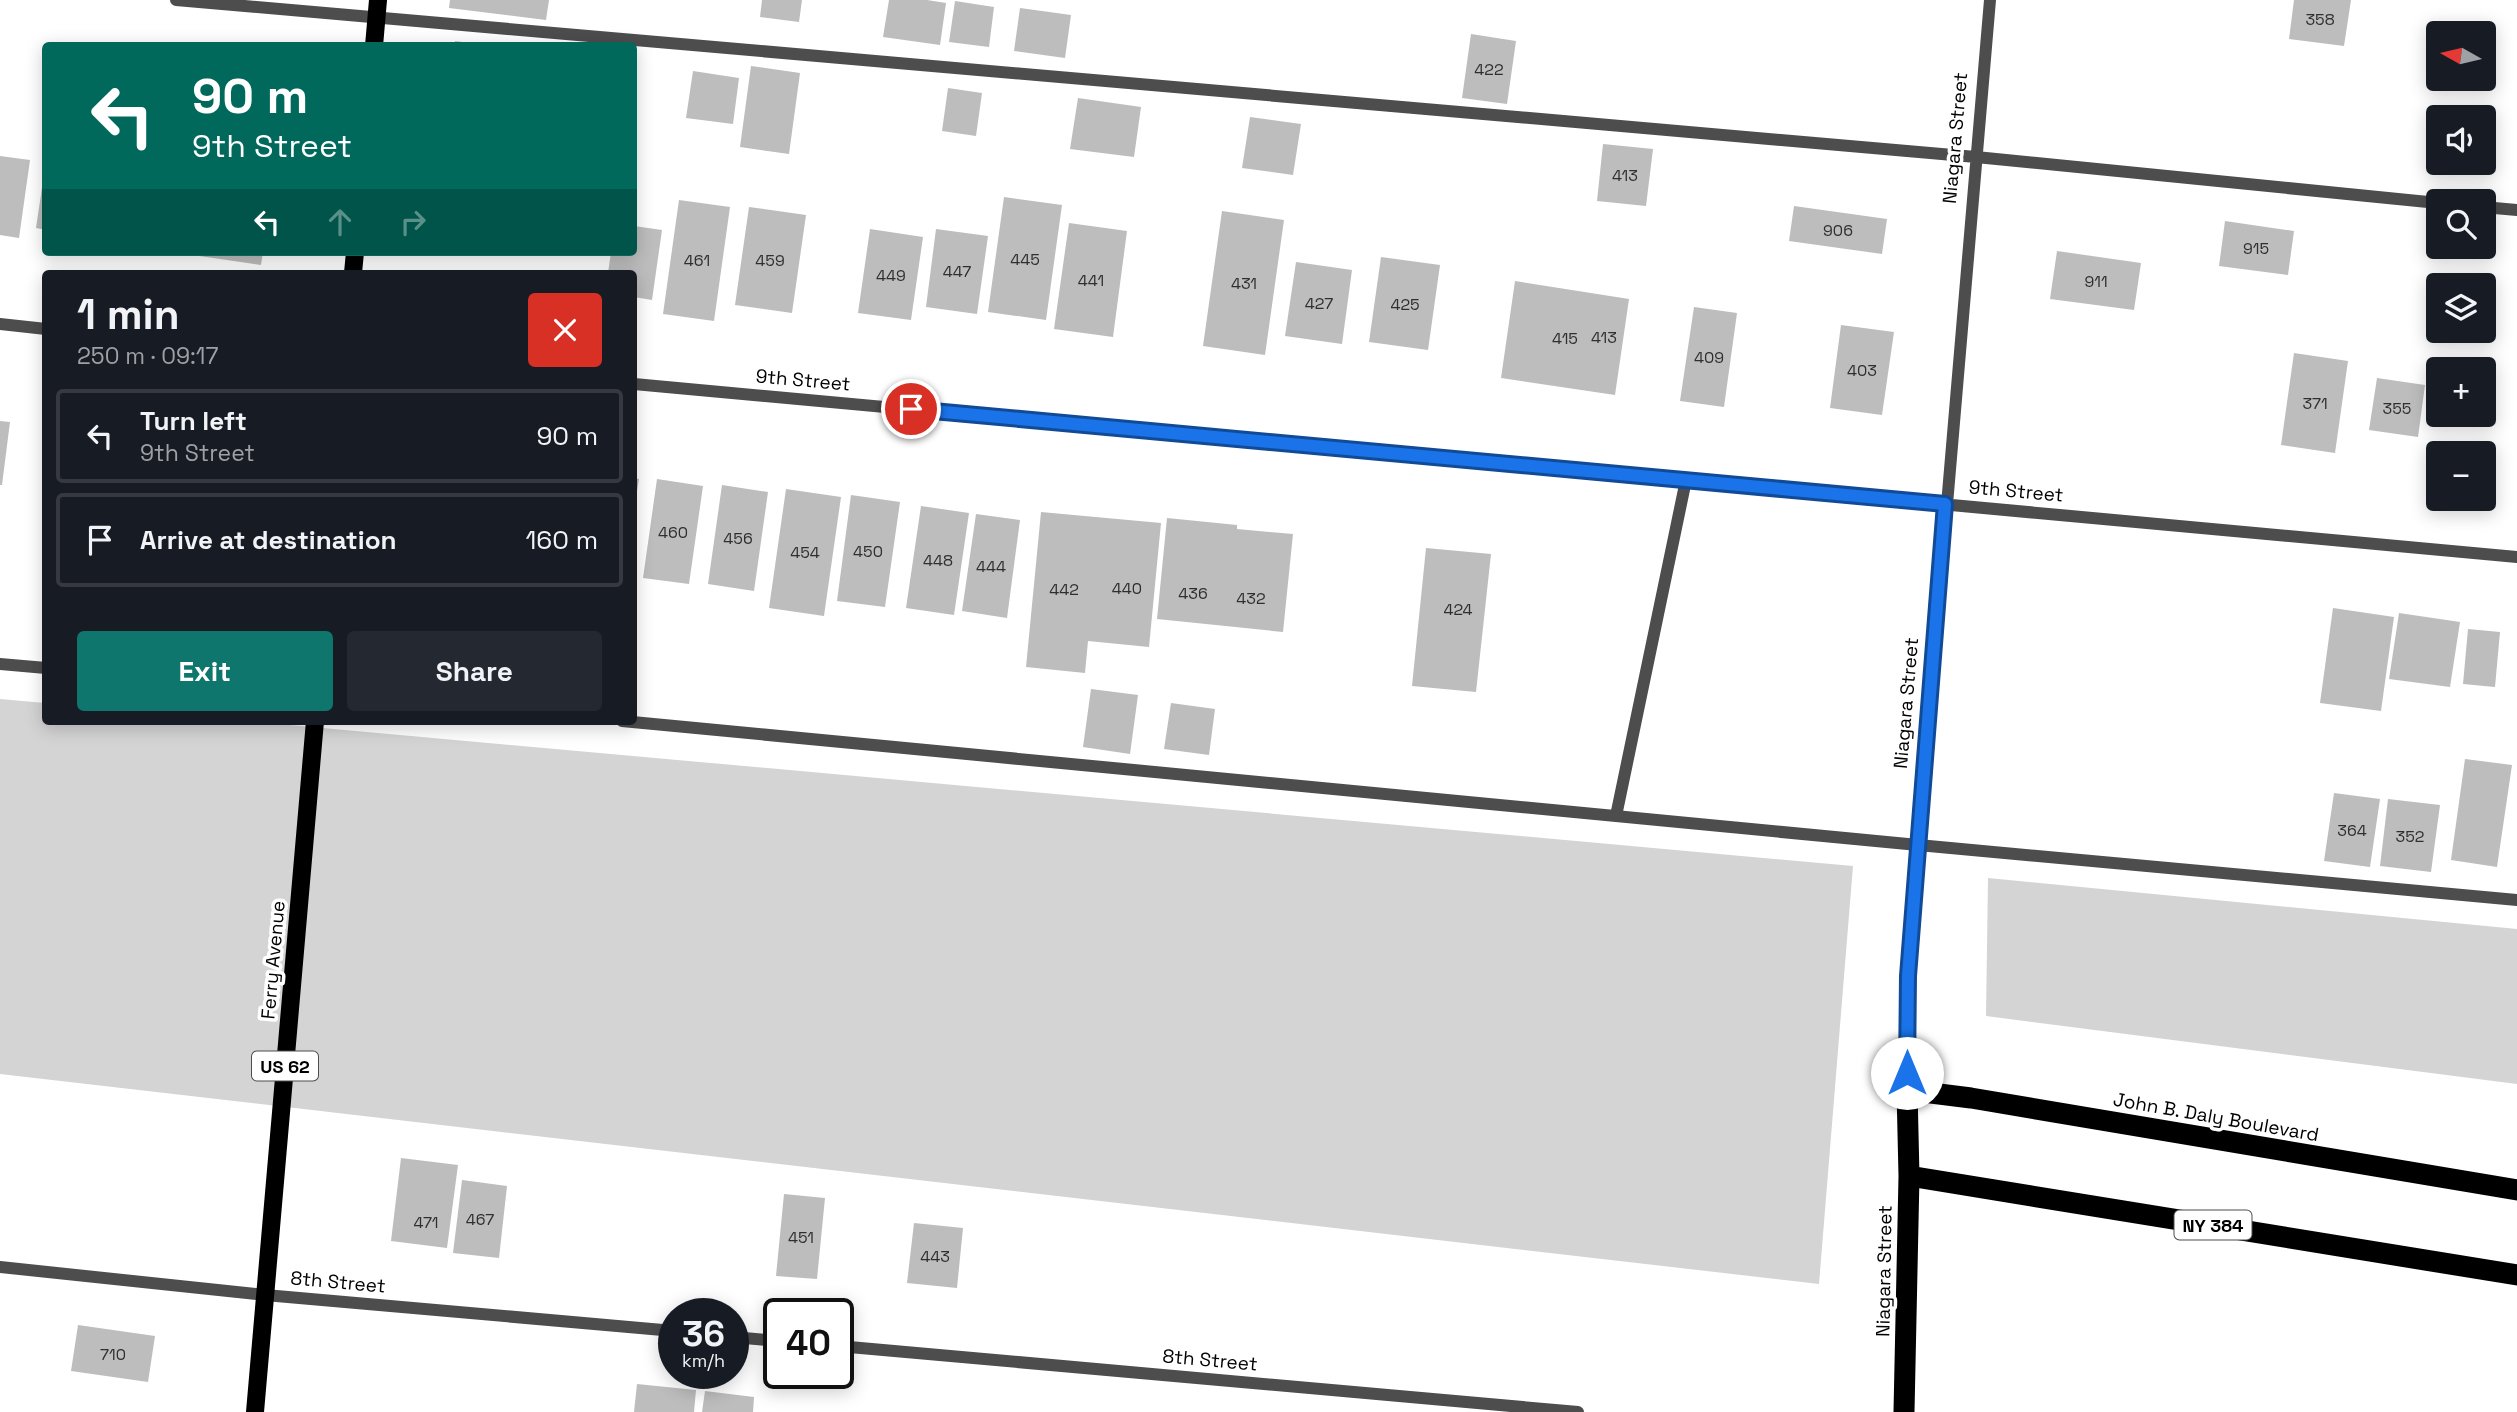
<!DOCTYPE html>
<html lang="en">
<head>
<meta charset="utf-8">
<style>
  :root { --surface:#171b24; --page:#242831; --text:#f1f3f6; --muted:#9ea1a6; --line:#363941; --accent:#0f766e }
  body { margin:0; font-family:"Space Grotesk",sans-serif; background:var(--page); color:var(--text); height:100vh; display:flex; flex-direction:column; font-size:26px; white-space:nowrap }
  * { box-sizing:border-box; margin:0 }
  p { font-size:23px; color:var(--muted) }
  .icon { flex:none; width:38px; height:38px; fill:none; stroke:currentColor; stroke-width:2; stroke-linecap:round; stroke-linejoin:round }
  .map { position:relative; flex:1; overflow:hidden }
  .side { position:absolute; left:42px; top:270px; width:595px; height:455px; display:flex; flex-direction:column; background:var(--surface); border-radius:7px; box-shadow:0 4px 18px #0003 }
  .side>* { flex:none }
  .hud { position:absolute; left:42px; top:42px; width:595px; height:214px; border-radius:7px; box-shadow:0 4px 18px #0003; background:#00695c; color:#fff; overflow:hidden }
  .needle { width:46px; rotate:278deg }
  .buttons { position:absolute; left:2426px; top:21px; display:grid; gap:14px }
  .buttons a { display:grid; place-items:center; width:70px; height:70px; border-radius:7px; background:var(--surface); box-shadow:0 4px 18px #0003; font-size:35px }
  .speed { position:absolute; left:658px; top:1298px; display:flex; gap:14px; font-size:35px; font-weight:700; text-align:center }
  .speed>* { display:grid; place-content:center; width:91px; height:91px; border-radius:50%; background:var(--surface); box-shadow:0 4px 18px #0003; line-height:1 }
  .speed small { font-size:18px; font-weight:400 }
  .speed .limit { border:4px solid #111; border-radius:10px; background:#fff; color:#111 }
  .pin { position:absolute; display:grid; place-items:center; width:60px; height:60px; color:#fff; margin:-30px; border:4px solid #fff; border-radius:50%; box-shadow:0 2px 7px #0007 }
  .me { position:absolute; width:77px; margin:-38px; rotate:0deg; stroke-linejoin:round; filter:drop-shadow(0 0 5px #0008) }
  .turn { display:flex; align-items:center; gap:24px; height:147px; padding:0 35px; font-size:32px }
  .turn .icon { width:91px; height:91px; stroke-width:2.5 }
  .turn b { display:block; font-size:49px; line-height:60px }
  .lanes { display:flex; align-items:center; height:66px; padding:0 35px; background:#0003; justify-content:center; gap:35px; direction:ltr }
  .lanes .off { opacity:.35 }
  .round { display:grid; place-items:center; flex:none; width:74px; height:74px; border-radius:7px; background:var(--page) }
  .head { display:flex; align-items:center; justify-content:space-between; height:119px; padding:0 35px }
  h1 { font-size:42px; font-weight:700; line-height:52px }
  .cta { display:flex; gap:14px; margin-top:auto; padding:14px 35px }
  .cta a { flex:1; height:80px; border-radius:7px; background:var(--accent); color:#fff; font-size:28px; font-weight:700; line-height:80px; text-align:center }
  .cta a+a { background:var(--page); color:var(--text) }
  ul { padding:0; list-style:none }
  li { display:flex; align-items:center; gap:21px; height:94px; margin:0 14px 10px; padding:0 21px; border:4px solid var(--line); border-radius:7px }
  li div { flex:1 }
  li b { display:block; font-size:26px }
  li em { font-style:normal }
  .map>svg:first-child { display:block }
</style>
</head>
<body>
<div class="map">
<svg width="2517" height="1412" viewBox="0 0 2517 1412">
  <rect width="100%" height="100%" fill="#fff"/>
  <path fill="#d4d4d4" d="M0 699 45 703 46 721H245L1853 866 1819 1284 0 1074Z
    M1988 878 2517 929V1084L1986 1016Z"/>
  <path fill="#bdbdbd" d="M450 0H549L546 20 449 8Z
    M762 0H802L799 22 760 17Z
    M889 0H927L946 3 940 45 883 37Z
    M2294 0H2351L2344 46 2289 39Z
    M955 1 994 7 989 47 949 42Z
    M1020 8 1071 15 1065 58 1014 51Z
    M1471 34 1516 41 1507 104 1462 98Z
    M455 41 478 44V46H455Z
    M751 66 800 73 789 154 740 147Z
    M693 71 739 78 733 124 686 118Z
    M948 88 982 93 976 136 942 131Z
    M1078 98 1141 107 1134 157 1070 149Z
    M1250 117 1301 124 1293 175 1242 168Z
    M1603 144 1653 149 1646 206 1597 201Z
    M0 156 30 160 19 238 0 235Z
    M44 174H46V230L36 228Z
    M1004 197 1062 205 1046 320 988 312Z
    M679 200 730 207 714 321 663 314Z
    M1794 206 1887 219 1882 254 1789 241Z
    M749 207 806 215 792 313 735 305Z
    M1222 211 1284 220 1265 355 1203 346Z
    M2225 221 2294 231 2288 275 2219 266Z
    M1069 223 1127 231 1113 337 1054 329Z
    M634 226 662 230 652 300 634 297V273H608L611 252H634Z
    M870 229 923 237 911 320 858 313Z
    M936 229 988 236 977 314 926 307Z
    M2057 251 2141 263 2134 310 2050 299Z
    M172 252H263L261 265Z
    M1381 257 1440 265 1428 350 1369 342Z
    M1296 262 1352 270 1342 344 1285 336Z
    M1515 281 1629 299 1615 395 1501 378Z
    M1694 307 1737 313 1724 407 1680 401Z
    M1841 325 1894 332 1882 415 1830 408Z
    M2294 353 2348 361 2335 453 2281 445Z
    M2377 378 2425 385 2418 437 2369 430Z
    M0 421 10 422 2 485H0Z
    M634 478 639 479 635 503H634Z
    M657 479 703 486 689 584 643 578Z
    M722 485 768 492 754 591 708 584Z
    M786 489 841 497 824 616 769 608Z
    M851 495 900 502 885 607 837 601Z
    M921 506 969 513 954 615 906 608Z
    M1041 512 1161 523 1149 647 1088 641 1085 673 1026 667Z
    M976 514 1020 520 1007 618 962 611Z
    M1167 518 1237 525V529L1293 534 1283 632 1157 619Z
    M1426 548 1491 554 1476 692 1412 686Z
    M2333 608 2394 617 2381 711 2320 703Z
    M2399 613 2460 622 2450 687 2389 679Z
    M2468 629 2500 632 2495 687 2463 684Z
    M1091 689 1138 695 1130 754 1083 747Z
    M1171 703 1215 709 1209 755 1164 749Z
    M2465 759 2512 765 2497 867 2451 860Z
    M2334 793 2380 799 2370 867 2324 861Z
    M2388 799 2440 805 2431 872 2380 866Z
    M401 1158 458 1165 447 1248 391 1241Z
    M462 1180 507 1186 499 1258 453 1253Z
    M784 1194 825 1198 817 1279 776 1276Z
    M914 1223 963 1228 957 1288 907 1283Z
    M78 1325 155 1336 148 1382 71 1371Z
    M637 1384 696 1390 694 1412H634Z
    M705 1391 754 1397 753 1412H702Z"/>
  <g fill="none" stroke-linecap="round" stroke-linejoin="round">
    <path stroke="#4d4d4d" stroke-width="12" d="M176 0 1976 157 2438 203
      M2483 207 2517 210
      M0 324 46 329
      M634 384 2517 557
      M0 664 46 668
      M622 721 1918 845 2517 900
      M1616 816 1686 480
      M1907 1090 1908 976 1918 845 1990 0
      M0 1267 265 1295 674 1331
      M733 1337 779 1341
      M838 1346 1578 1412"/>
    <path stroke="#000" stroke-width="18" d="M374 46 378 0
      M353 273 355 252
      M255 1412 315 721"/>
    <path stroke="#000" stroke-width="21" d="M1909 1176 2517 1275
      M1904 1412 1909 1176 1907 1090 1971 1098 2517 1190"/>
  </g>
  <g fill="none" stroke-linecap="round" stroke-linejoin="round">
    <defs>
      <path id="route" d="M911 409 1945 504 1908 976 1907 1073"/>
    </defs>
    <use href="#route" stroke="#114b97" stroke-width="18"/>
    <use href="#route" stroke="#1a73e8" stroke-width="12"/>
  </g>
  <g text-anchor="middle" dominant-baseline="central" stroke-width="7" stroke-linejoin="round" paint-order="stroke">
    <g font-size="16" fill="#2f2f2f">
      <text x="2320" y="19">358</text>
      <text x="1489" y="69">422</text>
      <text x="1625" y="175">413</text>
      <text x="1838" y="230">906</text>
      <text x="2256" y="248">915</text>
      <text x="1025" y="259">445</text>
      <text x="697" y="260">461</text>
      <text x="770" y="260">459</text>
      <text x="957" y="271">447</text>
      <text x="891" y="275">449</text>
      <text x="1091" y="280">441</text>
      <text x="2096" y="281">911</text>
      <text x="1244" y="283">431</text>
      <text x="1319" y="303">427</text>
      <text x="1405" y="304">425</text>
      <text x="1604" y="337">413</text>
      <text x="1565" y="338">415</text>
      <text x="1709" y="357">409</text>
      <text x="1862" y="370">403</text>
      <text x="2315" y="403">371</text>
      <text x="2397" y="408">355</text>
      <text x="673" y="532">460</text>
      <text x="738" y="538">456</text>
      <text x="868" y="551">450</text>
      <text x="805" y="552">454</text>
      <text x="938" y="560">448</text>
      <text x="991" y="566">444</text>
      <text x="1127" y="588">440</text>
      <text x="1064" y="589">442</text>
      <text x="1193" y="593">436</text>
      <text x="1251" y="598">432</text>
      <text x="1458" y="609">424</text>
      <text x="2352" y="830">364</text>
      <text x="2410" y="836">352</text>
      <text x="480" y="1219">467</text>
      <text x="426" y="1222">471</text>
      <text x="801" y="1237">451</text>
      <text x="935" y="1256">443</text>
      <text x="113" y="1354">710</text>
    </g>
    <g fill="#fff" stroke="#4c4c4c" stroke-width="2">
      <rect x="252" y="1051.5" width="66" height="29" rx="5"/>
      <rect x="2174.5" y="1210.5" width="77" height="29" rx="5"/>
    </g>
    <g font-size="18" font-weight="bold" fill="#000">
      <text x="285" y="1066">US 62</text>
      <text x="2213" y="1225">NY 384</text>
    </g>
    <g font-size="19" fill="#000" stroke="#fff">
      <text transform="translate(1955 138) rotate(-85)">Niagara Street</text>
      <text transform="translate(803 380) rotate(5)">9th Street</text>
      <text transform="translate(2016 491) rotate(5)">9th Street</text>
      <text transform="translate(1906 703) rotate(-85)">Niagara Street</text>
      <text transform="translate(273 960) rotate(-85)">Ferry Avenue</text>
      <text transform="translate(2216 1117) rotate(10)">John B. Daly Boulevard</text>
      <text transform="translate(1884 1271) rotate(-89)">Niagara Street</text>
      <text transform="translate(338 1282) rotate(5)">8th Street</text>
      <text transform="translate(1210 1360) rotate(5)">8th Street</text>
    </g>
  </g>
</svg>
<div class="buttons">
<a><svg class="needle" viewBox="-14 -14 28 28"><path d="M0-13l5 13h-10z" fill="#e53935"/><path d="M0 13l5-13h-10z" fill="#9ea1a6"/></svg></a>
<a><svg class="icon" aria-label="sound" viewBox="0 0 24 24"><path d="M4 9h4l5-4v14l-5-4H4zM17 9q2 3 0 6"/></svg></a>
<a><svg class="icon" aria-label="search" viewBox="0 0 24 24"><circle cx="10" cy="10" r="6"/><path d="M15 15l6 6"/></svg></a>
<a><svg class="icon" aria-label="layers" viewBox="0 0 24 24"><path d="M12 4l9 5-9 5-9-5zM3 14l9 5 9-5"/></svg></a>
<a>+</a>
<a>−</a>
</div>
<div class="speed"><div>36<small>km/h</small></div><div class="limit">40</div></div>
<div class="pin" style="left:911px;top:409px;background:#d93025"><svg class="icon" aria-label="arrive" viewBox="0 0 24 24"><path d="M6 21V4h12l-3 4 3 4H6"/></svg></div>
<svg class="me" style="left:1907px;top:1073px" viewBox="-20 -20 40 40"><circle r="19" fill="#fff"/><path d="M0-13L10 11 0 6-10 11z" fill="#1a73e8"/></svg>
<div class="hud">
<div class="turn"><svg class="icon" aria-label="left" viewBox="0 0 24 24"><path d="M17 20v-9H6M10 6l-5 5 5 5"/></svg><div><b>90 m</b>9th Street</div></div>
<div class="lanes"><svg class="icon" aria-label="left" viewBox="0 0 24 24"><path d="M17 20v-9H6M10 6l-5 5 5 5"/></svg><svg class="icon off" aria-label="ahead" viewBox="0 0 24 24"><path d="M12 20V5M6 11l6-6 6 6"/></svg><svg class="icon off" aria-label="right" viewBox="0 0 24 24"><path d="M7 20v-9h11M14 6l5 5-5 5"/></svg></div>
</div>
<section class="side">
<div class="head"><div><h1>1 min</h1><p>250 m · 09:17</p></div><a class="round" style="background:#d93025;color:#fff"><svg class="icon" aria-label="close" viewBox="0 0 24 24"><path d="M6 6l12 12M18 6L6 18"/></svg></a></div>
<ul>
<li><svg class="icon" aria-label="left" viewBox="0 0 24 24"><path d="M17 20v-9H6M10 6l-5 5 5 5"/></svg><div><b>Turn left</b><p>9th Street</p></div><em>90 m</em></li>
<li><svg class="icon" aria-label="arrive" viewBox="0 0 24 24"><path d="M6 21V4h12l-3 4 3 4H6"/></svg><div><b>Arrive at destination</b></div><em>160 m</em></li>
</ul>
<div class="cta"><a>Exit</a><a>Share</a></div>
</section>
</div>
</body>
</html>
